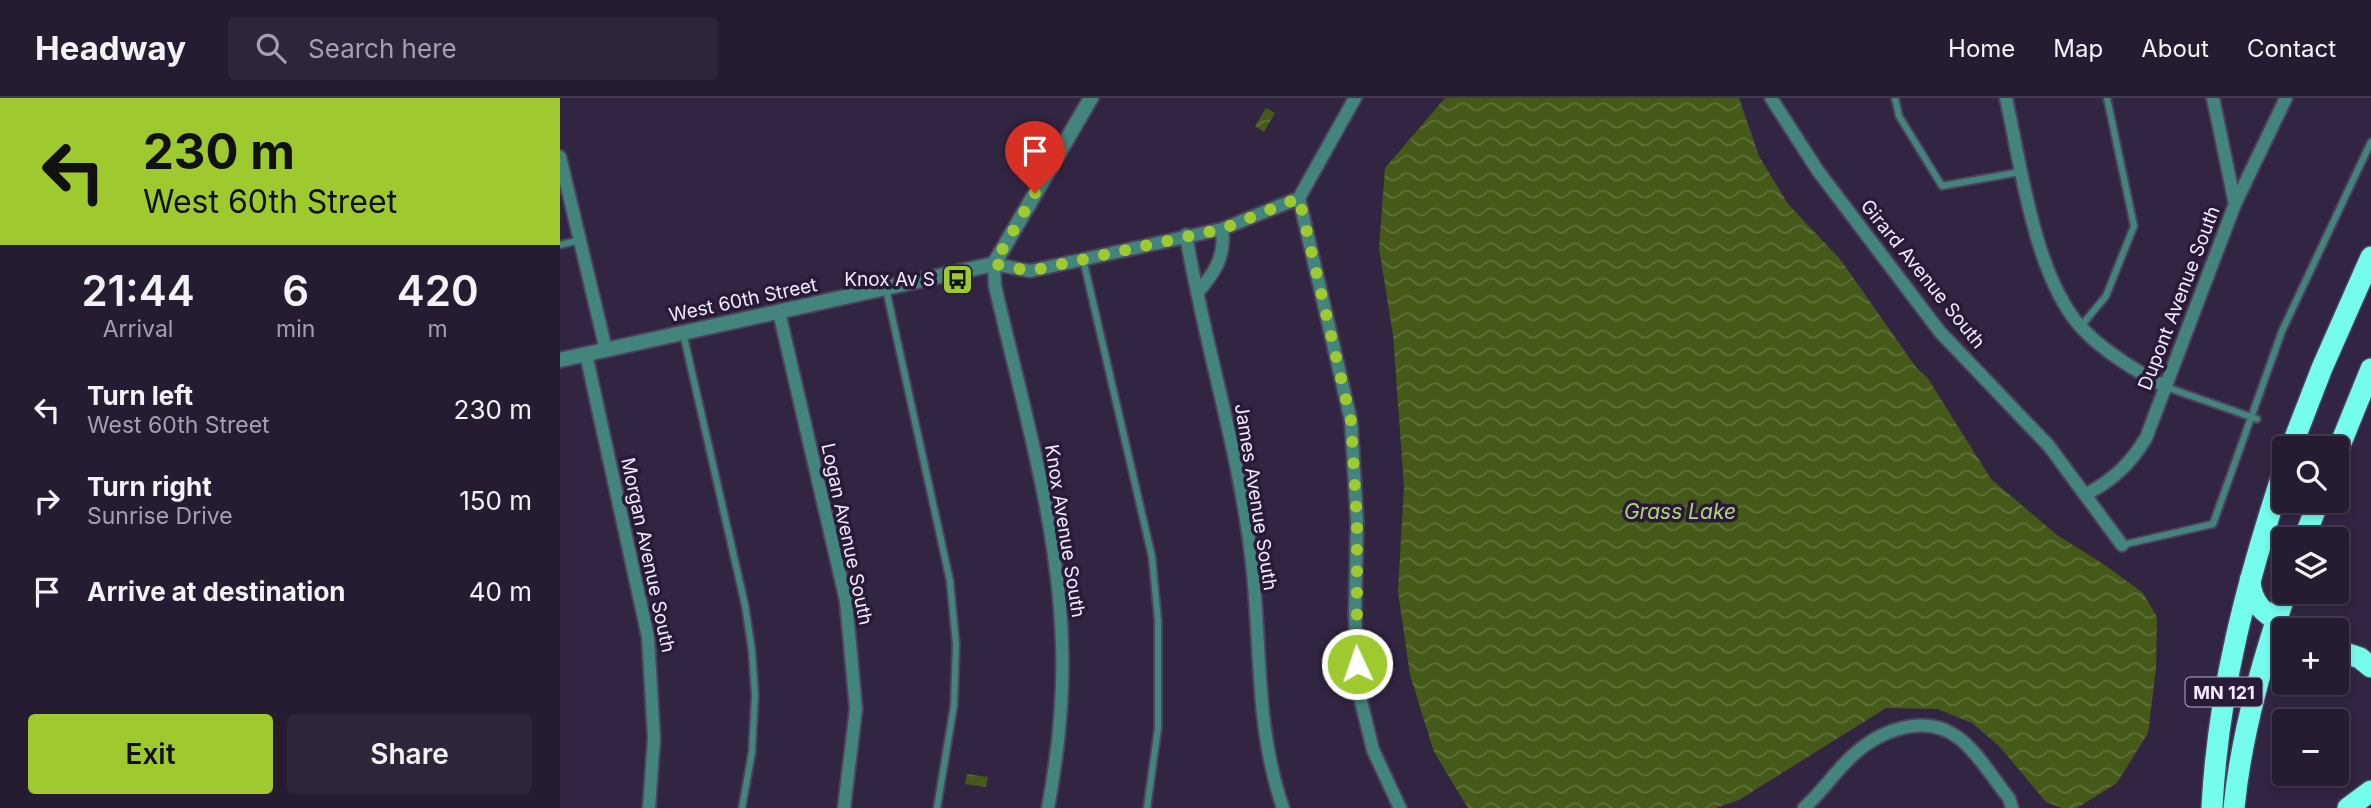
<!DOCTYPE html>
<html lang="en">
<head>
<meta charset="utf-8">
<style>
  :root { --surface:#261c32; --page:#2e253a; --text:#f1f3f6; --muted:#a4a1ac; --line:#423a4d; --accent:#9eca2f }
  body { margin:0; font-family:Inter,sans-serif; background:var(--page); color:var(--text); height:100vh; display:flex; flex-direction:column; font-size:26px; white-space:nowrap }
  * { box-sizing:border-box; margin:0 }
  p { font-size:23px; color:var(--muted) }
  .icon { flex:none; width:38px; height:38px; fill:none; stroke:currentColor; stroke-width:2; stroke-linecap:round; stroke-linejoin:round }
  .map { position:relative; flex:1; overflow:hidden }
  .sheet { display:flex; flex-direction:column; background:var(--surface); width:560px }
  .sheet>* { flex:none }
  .top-card { background:#9eca2f; color:#111; overflow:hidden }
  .buttons { position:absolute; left:1712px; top:338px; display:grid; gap:14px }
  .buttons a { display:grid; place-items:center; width:77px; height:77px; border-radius:7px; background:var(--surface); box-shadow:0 4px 10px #0003,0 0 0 2px var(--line); font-size:35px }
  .pin { position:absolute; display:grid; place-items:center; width:60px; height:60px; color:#fff; margin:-72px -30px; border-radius:50% 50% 50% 0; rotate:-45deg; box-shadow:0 0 7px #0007 }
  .pin .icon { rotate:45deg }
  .me { position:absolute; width:77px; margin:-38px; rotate:357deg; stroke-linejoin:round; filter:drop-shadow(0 0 5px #0008) }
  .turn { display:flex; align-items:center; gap:24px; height:147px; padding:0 28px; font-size:32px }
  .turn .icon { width:91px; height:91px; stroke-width:2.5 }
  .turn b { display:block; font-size:49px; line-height:60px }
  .eta { display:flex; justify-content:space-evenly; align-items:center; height:119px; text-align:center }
  .eta b { font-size:42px; font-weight:600; line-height:49px }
  .action { display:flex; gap:14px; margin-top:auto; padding:14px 28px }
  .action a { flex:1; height:80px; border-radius:7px; background:var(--accent); color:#111; font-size:28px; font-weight:600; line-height:80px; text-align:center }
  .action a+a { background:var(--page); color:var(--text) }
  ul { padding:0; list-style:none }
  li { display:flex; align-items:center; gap:21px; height:91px; padding:0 28px }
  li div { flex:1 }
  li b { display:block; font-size:26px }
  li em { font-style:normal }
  header { display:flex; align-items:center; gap:42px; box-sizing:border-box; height:98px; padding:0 35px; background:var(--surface); border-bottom:2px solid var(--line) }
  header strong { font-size:33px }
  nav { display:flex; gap:38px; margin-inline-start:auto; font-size:24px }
  .search { width:490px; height:63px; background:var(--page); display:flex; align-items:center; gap:18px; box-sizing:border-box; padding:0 24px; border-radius:7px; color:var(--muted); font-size:26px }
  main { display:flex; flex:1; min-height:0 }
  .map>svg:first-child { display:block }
</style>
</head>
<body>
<header>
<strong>Headway</strong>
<div class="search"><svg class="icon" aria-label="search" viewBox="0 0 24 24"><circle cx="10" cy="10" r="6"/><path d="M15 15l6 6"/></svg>Search here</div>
<nav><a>Home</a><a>Map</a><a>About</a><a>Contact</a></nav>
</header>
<main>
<section class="sheet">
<div class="top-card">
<div class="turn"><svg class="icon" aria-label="left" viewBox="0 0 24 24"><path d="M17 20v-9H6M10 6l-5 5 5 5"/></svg><div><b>230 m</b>West 60th Street</div></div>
</div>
<div class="eta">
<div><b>21:44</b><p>Arrival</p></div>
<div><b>6</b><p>min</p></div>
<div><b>420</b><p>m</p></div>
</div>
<ul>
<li><svg class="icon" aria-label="left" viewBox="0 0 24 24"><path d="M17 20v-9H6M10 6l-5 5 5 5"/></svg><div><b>Turn left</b><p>West 60th Street</p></div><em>230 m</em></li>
<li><svg class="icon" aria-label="right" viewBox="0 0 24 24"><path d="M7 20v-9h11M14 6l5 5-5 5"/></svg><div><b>Turn right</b><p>Sunrise Drive</p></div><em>150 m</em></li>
<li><svg class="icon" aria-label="arrive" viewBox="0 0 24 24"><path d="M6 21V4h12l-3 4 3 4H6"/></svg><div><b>Arrive at destination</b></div><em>40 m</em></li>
</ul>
<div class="action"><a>Exit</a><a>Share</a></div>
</section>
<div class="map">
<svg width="1811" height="710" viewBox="0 0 1811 710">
  <defs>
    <pattern id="water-waves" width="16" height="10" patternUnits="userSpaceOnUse" patternTransform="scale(1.75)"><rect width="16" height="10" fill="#455918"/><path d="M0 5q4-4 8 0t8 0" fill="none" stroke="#60713b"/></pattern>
  </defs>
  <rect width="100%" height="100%" fill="#322542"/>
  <path fill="url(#water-waves)" d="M885 0H1179L1199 58 1228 106 1280 161 1358 272 1367 279 1431 381 1497 437 1545 467 1583 495 1597 519 1596 571 1588 635 1557 685 1517 710H1502L1486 704 1440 649 1412 625 1377 611 1326 610 1179 702 1156 710H908L874 654 850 577 838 493 844 389 833 237 819 150 825 70Z
    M706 10 715 15 704 34 695 28Z
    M407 676 428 679 426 689 405 686Z"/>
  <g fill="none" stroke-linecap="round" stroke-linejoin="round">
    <defs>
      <path id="service" d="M1335 0 1339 18 1382 88 1460 74
        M0 147 20 142
        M523 161 592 459 598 523V630L587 710
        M326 191 390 483 396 546 394 607 377 710
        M1521 228 1546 198 1574 128 1547 0
        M123 235 185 507 192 553 195 597 192 654 182 710
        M1606 289 1697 321
        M1562 447 1653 426 1722 233 1811 44"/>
      <path id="minor" d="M795 0 739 100 791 323 797 423 795 517 798 591 813 652 840 710
        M1211 0 1258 73 1380 234 1489 348 1562 447
        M1446 0C1461 68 1474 174 1519 227 1542 253 1576 273 1606 289
        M1653 0 1675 106
        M0 59 46 252
        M626 137C645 250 682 361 693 475 701 555 696 632 723 710
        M637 195C654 176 666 158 662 131
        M219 214 286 503 296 611 284 710
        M26 256 88 539 94 640 89 710
        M1527 396C1554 381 1570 366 1586 340L1675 106 1726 0
        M488 710C498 656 504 600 502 545 498 424 462 305 435 188L434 166 470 173 662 131 739 100
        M1244 710C1262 694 1274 675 1292 658 1320 632 1366 614 1400 641 1419 656 1434 682 1449 700L1452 710"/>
      <path id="tertiary" d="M0 262 434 166 531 0"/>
      <path id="motorway" d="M1731 350 1762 270 1811 159
        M1776 357 1811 271
        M1744 441 1759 402
        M1690 482C1691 510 1710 518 1731 532
        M1776 552 1800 560 1811 569
        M1652 710C1658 591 1687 484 1724 371
        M1674 710C1681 637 1702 563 1726 494
        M1788 710 1811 693"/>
    </defs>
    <use href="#service" stroke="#4d415c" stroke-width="10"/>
    <use href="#minor" stroke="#4d415c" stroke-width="16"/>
    <use href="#tertiary" stroke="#4d415c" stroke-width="18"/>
    <use href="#motorway" stroke="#4d415c" stroke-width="24"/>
    <use href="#service" stroke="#43857d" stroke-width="6"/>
    <use href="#minor" stroke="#43857d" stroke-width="12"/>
    <use href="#tertiary" stroke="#43857d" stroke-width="14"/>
    <use href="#motorway" stroke="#74fded" stroke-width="21"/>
  </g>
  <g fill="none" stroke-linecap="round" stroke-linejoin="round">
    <path stroke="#9eca2f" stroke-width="12" stroke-dasharray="0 21.6" d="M475 95 434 166 470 173 662 131 739 100 791 323 797 423V566"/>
  </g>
  <defs>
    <symbol id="bus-square" viewBox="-11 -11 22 22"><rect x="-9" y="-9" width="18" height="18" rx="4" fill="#9eca2f" stroke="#291b38"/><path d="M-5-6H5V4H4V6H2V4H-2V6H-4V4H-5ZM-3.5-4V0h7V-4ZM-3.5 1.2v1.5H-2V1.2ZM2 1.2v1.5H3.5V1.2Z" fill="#111"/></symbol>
  </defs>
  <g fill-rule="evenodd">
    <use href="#bus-square" x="380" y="164" width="35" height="35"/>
  </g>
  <g text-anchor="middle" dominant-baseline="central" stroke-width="7" stroke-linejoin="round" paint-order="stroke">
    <rect fill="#291b38" stroke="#b6acc3" stroke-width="2" x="1625.5" y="579.5" width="77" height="29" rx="5"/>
    <g font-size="18" font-weight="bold" fill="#f2eafe">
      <text x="1664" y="594">MN 121</text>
    </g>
    <g font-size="19" fill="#f2eafe" stroke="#291b38">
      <text transform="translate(1363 176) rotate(51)">Girard Avenue South</text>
      <text transform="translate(1619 200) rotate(-69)">Dupont Avenue South</text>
      <text transform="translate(183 202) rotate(-12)">West 60th Street</text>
      <text transform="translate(696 399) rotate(81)">James Avenue South</text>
      <text transform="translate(505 433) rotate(81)">Knox Avenue South</text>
      <text transform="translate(287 436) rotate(78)">Logan Avenue South</text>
      <text transform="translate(88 457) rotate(78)">Morgan Avenue South</text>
    </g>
    <g font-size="19" fill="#f2eafe" stroke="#291b38" text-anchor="end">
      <text x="375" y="181">Knox Av S</text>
    </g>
    <g font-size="21" font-style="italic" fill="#b4d479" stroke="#291b38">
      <text x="1120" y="413">Grass Lake</text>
    </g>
  </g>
</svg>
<div class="buttons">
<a><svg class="icon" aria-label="search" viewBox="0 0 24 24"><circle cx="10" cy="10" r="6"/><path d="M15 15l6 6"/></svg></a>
<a><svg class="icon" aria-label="layers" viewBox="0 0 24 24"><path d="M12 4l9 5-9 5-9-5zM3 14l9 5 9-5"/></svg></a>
<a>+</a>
<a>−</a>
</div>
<div class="pin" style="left:475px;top:95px;background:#d93025"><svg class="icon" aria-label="arrive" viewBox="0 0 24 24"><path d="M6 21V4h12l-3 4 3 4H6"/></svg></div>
<svg class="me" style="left:797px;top:566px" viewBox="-20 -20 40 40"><circle r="17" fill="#9eca2f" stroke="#fff" stroke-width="3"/><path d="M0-11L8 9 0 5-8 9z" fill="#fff"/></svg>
</div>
</main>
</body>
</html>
